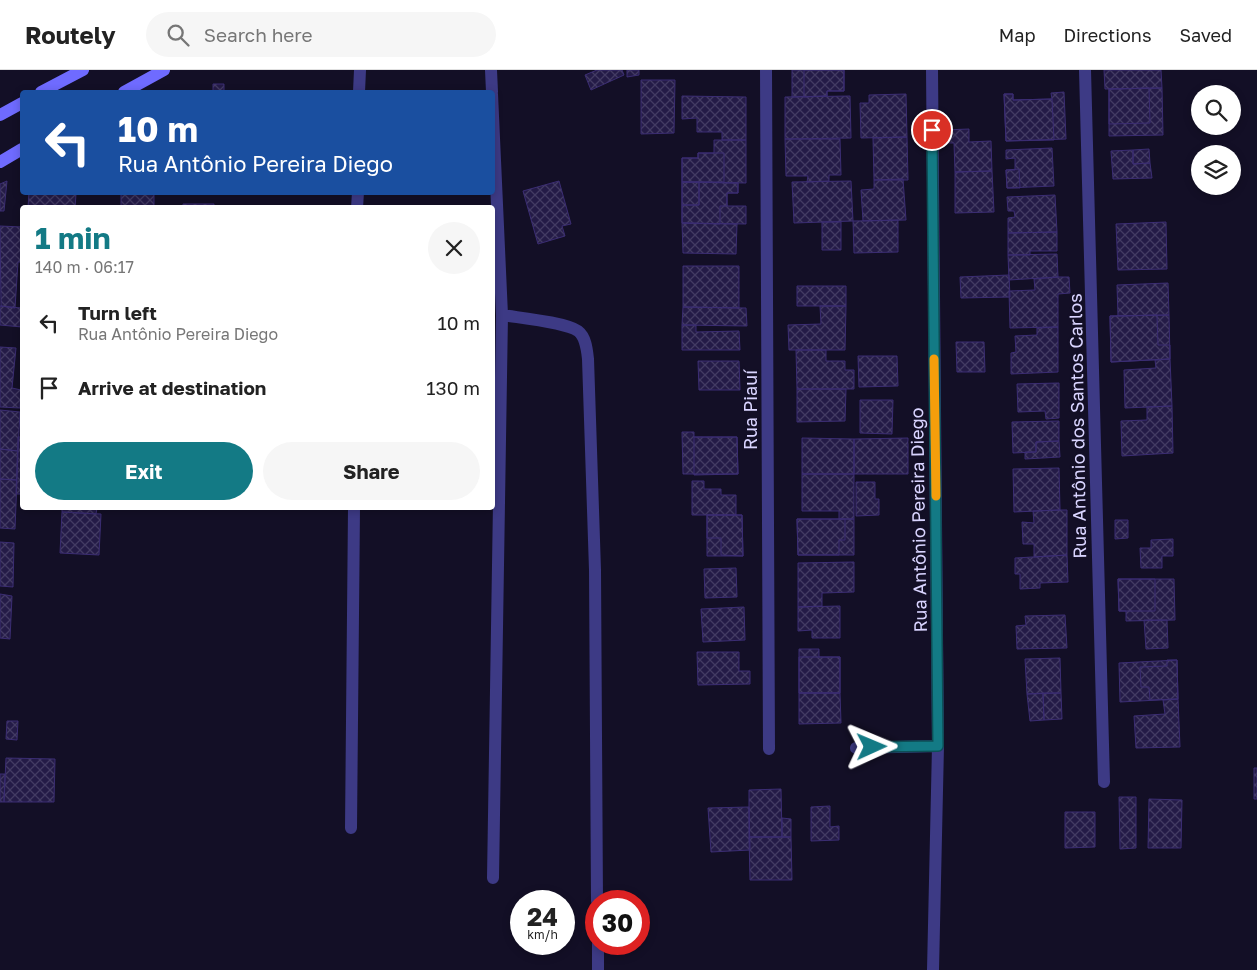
<!DOCTYPE html>
<html lang="en">
<head>
<meta charset="utf-8">
<style>
  :root { --surface:#fff; --page:#f6f6f6; --text:#222; --muted:#767676; --line:#e0e0e0; --accent:#137a85 }
  body { margin:0; font-family:"Golos Text",sans-serif; background:var(--page); color:var(--text); height:100vh; display:flex; flex-direction:column; font-size:19px; white-space:nowrap }
  * { box-sizing:border-box; margin:0 }
  p { font-size:16px; color:var(--muted) }
  .icon { flex:none; width:28px; height:28px; fill:none; stroke:currentColor; stroke-width:2; stroke-linecap:round; stroke-linejoin:round }
  .map { position:relative; flex:1; overflow:hidden }
  .side { position:absolute; left:20px; top:135px; width:475px; height:305px; display:flex; flex-direction:column; background:var(--surface); border-radius:5px; box-shadow:0 2px 8px #0003 }
  .side>* { flex:none }
  .guide { position:absolute; left:20px; top:20px; width:475px; height:105px; border-radius:5px; box-shadow:0 2px 8px #0003; background:#1a4fa0; color:#fff; overflow:hidden }
  .tools { position:absolute; left:1191px; top:15px; display:grid; gap:10px }
  .tools a { display:grid; place-items:center; width:50px; height:50px; border-radius:50%; background:var(--surface); box-shadow:0 2px 8px #0003; font-size:25px }
  .speed { position:absolute; left:510px; top:820px; display:flex; gap:10px; font-size:25px; font-weight:700; text-align:center }
  .speed>* { display:grid; place-content:center; width:65px; height:65px; border-radius:50%; background:var(--surface); box-shadow:0 2px 8px #0003; line-height:1 }
  .speed small { font-size:12px; font-weight:400 }
  .speed .limit { border:8px solid #d22; background:#fff; color:#111 }
  .pin { position:absolute; display:grid; place-items:center; width:42px; height:42px; color:#fff; margin:-21px; border:2px solid #fff; border-radius:50%; box-shadow:0 1px 5px #0007 }
  .me { position:absolute; width:55px; margin:-28px; rotate:89deg; stroke-linejoin:round; filter:drop-shadow(0 0 4px #0008) }
  .turn { display:flex; align-items:center; gap:18px; height:105px; padding:0 15px; font-size:22px }
  .turn .icon { width:65px; height:65px; stroke-width:2.5 }
  .turn b { display:block; font-size:35px; line-height:42px }
  .round { display:grid; place-items:center; flex:none; width:52px; height:52px; border-radius:26px; background:var(--page) }
  .overview { display:flex; align-items:center; justify-content:space-between; height:85px; padding:0 15px }
  h1 { font-size:30px; font-weight:700; line-height:38px; color:var(--accent) }
  .primary-button { display:flex; gap:10px; margin-top:auto; padding:10px 15px }
  .primary-button a { flex:1; height:58px; border-radius:30px; background:var(--accent); color:#fff; font-size:20px; font-weight:700; line-height:58px; text-align:center }
  .primary-button a+a { background:var(--page); color:var(--text) }
  ul { padding:0; list-style:none }
  li { display:flex; align-items:center; gap:15px; height:65px; padding:0 15px }
  li div { flex:1 }
  li b { display:block; font-size:19px }
  li em { font-style:normal }
  header { display:flex; align-items:center; gap:30px; box-sizing:border-box; height:70px; padding:0 25px; background:var(--surface); border-bottom:1px solid var(--line) }
  header strong { font-size:24px }
  nav { display:flex; gap:28px; margin-inline-start:auto; font-size:18px }
  .search { width:350px; height:45px; background:var(--page); display:flex; align-items:center; gap:12px; box-sizing:border-box; padding:0 18px; border-radius:28px; color:var(--muted); font-size:19px }
  .map>svg:first-child { display:block }
</style>
</head>
<body>
<header>
<strong>Routely</strong>
<div class="search"><svg class="icon" aria-label="search" viewBox="0 0 24 24"><circle cx="10" cy="10" r="6"/><path d="M15 15l6 6"/></svg>Search here</div>
<nav><a>Map</a><a>Directions</a><a>Saved</a></nav>
</header>
<div class="map">
<svg width="1257" height="900" viewBox="0 0 1257 900">
  <defs>
    <pattern id="building-cross-hatch" width="8" height="8" patternUnits="userSpaceOnUse" patternTransform="scale(1.25)"><rect width="8" height="8" fill="#241b47"/><path d="M0 0l8 8M0 8l8-8" fill="none" stroke="#433b63"/></pattern>
  </defs>
  <rect width="100%" height="100%" fill="#130f26"/>
  <path fill="url(#building-cross-hatch)" stroke="#3b2d73" d="M597 0H622L624 5 591 20 585 5Z
    M627 0H639V5L627 7Z
    M792 0H844V21H827V26L792 27Z
    M804 0H844V21H827V26L804 27Z
    M1104 0H1161L1162 18 1105 19Z
    M641 10H675L674 63 641 64Z
    M213 14H224V22H213Z
    M1149 18 1150 53 1109 54V19Z
    M1162 18 1163 65 1109 66V19Z
    M1064 22 1066 69 1006 71 1004 24H1013V30L1052 29 1051 23Z
    M906 24 907 67 861 68 860 33H869V25Z
    M1004 24H1013V30L1052 29 1054 70 1006 71Z
    M682 26 746 27V70H722V62H697V48L682 49Z
    M850 26 851 68 785 69V27Z
    M969 59V72L991 71 992 101 955 102 954 73H945L944 60Z
    M907 67 908 110H874L873 68Z
    M785 69H840L841 105H829V111L807 112 808 106H786Z
    M714 70H746V113L682 112V88H698V83H714Z
    M1052 78 1054 116 1007 118 1006 100H1015V88L1006 89V80Z
    M1149 79 1150 93 1133 94V80Z
    M1133 80V94L1150 93 1152 108 1113 109 1111 81Z
    M698 83H724V112H682V88H698Z
    M1019 99 1020 118H1007L1006 100Z
    M992 101 994 142 955 143V102Z
    M903 109 906 150 863 151 861 120 874 119V110Z
    M7 111 4 141H0V114Z
    M559 111 571 154 562 156 565 166 538 174 523 121Z
    M851 111 853 151 794 153 792 112Z
    M682 112H699V135H682Z
    M682 112 738 113V123H727V136H746V154L682 153Z
    M699 112 738 113V123H727V136H720V154L682 153V135H699Z
    M29 122 76 124 75 138H28Z
    M121 122H154V138H121Z
    M1055 125 1057 162 1008 163V148L1015 147 1014 141H1008L1007 127Z
    M183 134H214V138H183Z
    M898 150V182L854 183 853 151Z
    M822 152H841V180H822Z
    M1166 152 1167 199 1118 200 1116 154Z
    M682 153 737 154 736 184 683 183Z
    M0 156 22 157V192H18L15 238 1 236Z
    M1057 162V181H1030V185H1008V163Z
    M1057 184 1058 207 1009 210 1008 185Z
    M683 196H739V238L683 237Z
    M1009 205 1010 227 961 228 960 207Z
    M1058 207H1069L1070 223 1058 224V257L1010 258 1009 221 1035 220 1034 209Z
    M1168 213 1169 245 1118 246 1117 215Z
    M797 216H846V236H797Z
    M0 236 22 238V257L0 255Z
    M820 236H846L845 280H789L788 255 821 254Z
    M683 237 746 238 747 256 682 255Z
    M1157 245 1158 275H1170V289L1111 292 1110 246Z
    M1169 245 1170 289 1111 292 1110 246Z
    M682 255H696V262L739 261 740 280H682Z
    M1058 257V302L1011 304V283L1016 282 1015 266 1037 265V258Z
    M956 272H984L985 302H957Z
    M0 277 16 278 12 318 21 320 20 338 0 337Z
    M796 280H826V291H845V300H854V319H797Z
    M858 286H897L898 316 859 317Z
    M1170 289 1172 336 1125 338 1124 300 1156 298 1155 290Z
    M698 291H739L740 320H699Z
    M1059 313V348L1046 349 1045 341 1018 342 1017 314Z
    M797 319H846L845 351 797 352Z
    M860 330H893L892 364 860 363Z
    M1172 336 1173 383 1122 386 1121 351 1147 350V337Z
    M0 340 20 342 18 381 0 379Z
    M1059 351V371L1036 372V382L1013 383 1012 352Z
    M682 362H694V367H737L738 404H683Z
    M18 367H22V424H16Z
    M694 367H737L738 404 694 405Z
    M802 368 854 369V404H802Z
    M908 368V404H854V369Z
    M1059 371 1060 387 1025 389V382H1036V372Z
    M0 379 18 381 17 410 0 409Z
    M1059 398 1060 440 1014 442 1013 399Z
    M802 404H854V449H839V441H802Z
    M0 409 17 410 15 459 0 458Z
    M692 411H704V419H721V425H736V445H692Z
    M856 412H875V429H879V445L856 446Z
    M62 438H97L96 444 62 442Z
    M1060 440H1067V485L1034 487V474H1023L1022 452 1034 453 1033 441Z
    M62 442 101 444 99 485 60 483Z
    M707 445H742L743 486 721 485V468H707Z
    M707 445H742L743 486H707Z
    M797 449H845V470H839V485H798Z
    M797 449H854V485H798Z
    M1115 450H1128V468L1115 469Z
    M1173 469V486H1162V498H1141L1140 478H1151V470Z
    M0 472 14 473 13 517 0 516Z
    M1067 485 1068 512 1040 513V518L1020 519V504H1015V488Z
    M854 492V522L822 523V536L798 537V493Z
    M736 498 737 527 705 528 704 499Z
    M1118 509H1155V541H1119Z
    M1118 509H1174L1175 550 1126 551V541H1119Z
    M0 524 12 526 10 569 0 568Z
    M840 536V568H812V560L798 561V537Z
    M744 537 745 570 703 572 701 539Z
    M1065 545 1067 578 1017 579 1016 556 1026 555 1025 546Z
    M1144 550H1167L1168 578 1146 579Z
    M799 579H819V587H840V623H799Z
    M697 582H739V601H750V614L698 615Z
    M799 587H840V623H799Z
    M1060 588 1061 623 1027 624 1025 589Z
    M1167 590H1177L1178 629 1150 630 1149 617H1141L1140 597 1167 596Z
    M1177 590 1178 629 1120 632 1119 593Z
    M799 623H840L841 653 799 654Z
    M1043 623 1044 650 1030 651 1027 624Z
    M1043 623H1061L1062 649 1044 650Z
    M1178 629 1180 677 1136 678 1134 646 1165 644 1163 630Z
    M7 651H18L17 670 6 669Z
    M6 688 55 689 54 732H4Z
    M1254 698H1257V729H1254Z
    M0 704H5L4 732H0Z
    M781 719 782 767H749V720Z
    M1119 727H1136V778L1120 779Z
    M1149 729 1182 730 1181 778H1148Z
    M830 736V757L839 756V770L811 771V737Z
    M749 737 750 780 711 782 708 738Z
    M1065 742H1095V777L1065 778Z
    M782 748 791 749V767H782Z
    M749 767H791L792 810H750Z"/>
  <g fill="none" stroke-linecap="round" stroke-linejoin="round">
    <path stroke="#3d3a85" stroke-width="12" d="M491 0 492 22
      M766 0 769 679
      M932 0 938 676 933 900
      M1085 0 1104 712
      M359 22 360 0
      M492 24 502 245 493 808
      M357 138 358 122
      M502 245C520 248 564 252 578 261 586 267 587 280 588 289L595 500 597 831
      M856 678 938 676
      M351 758 354 438
      M598 874V900"/>
    <path stroke="#6f6bff" stroke-width="12" d="M41 22 83 0
      M124 22 164 0
      M0 45 22 33
      M0 92 22 79"/>
  </g>
  <g fill="none" stroke-linecap="round" stroke-linejoin="round">
    <defs>
      <path id="route" d="M872 677 938 676 932 60"/>
    </defs>
    <use href="#route" stroke="#0c4f56" stroke-width="12"/>
    <use href="#route" stroke="#137a85" stroke-width="9"/>
    <path stroke="#f59e0b" stroke-width="9" d="M934 289 936 426"/>
  </g>
  <g text-anchor="middle" dominant-baseline="central" stroke-width="4.5" stroke-linejoin="round" paint-order="stroke">
    <g font-size="18" fill="#d9d4ff" stroke="#130f26">
      <text transform="translate(750 340) rotate(-90)">Rua Piauí</text>
      <text transform="translate(1077 356) rotate(-91)">Rua Antônio dos Santos Carlos</text>
      <text transform="translate(918 450) rotate(-91)">Rua Antônio Pereira Diego</text>
    </g>
  </g>
</svg>
<div class="tools">
<a><svg class="icon" aria-label="search" viewBox="0 0 24 24"><circle cx="10" cy="10" r="6"/><path d="M15 15l6 6"/></svg></a>
<a><svg class="icon" aria-label="layers" viewBox="0 0 24 24"><path d="M12 4l9 5-9 5-9-5zM3 14l9 5 9-5"/></svg></a>
</div>
<div class="speed"><div>24<small>km/h</small></div><div class="limit">30</div></div>
<div class="pin" style="left:932px;top:60px;background:#d93025"><svg class="icon" aria-label="arrive" viewBox="0 0 24 24"><path d="M6 21V4h12l-3 4 3 4H6"/></svg></div>
<svg class="me" style="left:872px;top:677px" viewBox="-20 -20 40 40"><path d="M0-17L14 15 0 8-14 15z" fill="#137a85" stroke="#fff" stroke-width="4"/></svg>
<div class="guide">
<div class="turn"><svg class="icon" aria-label="left" viewBox="0 0 24 24"><path d="M17 20v-9H6M10 6l-5 5 5 5"/></svg><div><b>10 m</b>Rua Antônio Pereira Diego</div></div>
</div>
<section class="side">
<div class="overview"><div><h1>1 min</h1><p>140 m · 06:17</p></div><a class="round"><svg class="icon" aria-label="close" viewBox="0 0 24 24"><path d="M6 6l12 12M18 6L6 18"/></svg></a></div>
<ul>
<li><svg class="icon" aria-label="left" viewBox="0 0 24 24"><path d="M17 20v-9H6M10 6l-5 5 5 5"/></svg><div><b>Turn left</b><p>Rua Antônio Pereira Diego</p></div><em>10 m</em></li>
<li><svg class="icon" aria-label="arrive" viewBox="0 0 24 24"><path d="M6 21V4h12l-3 4 3 4H6"/></svg><div><b>Arrive at destination</b></div><em>130 m</em></li>
</ul>
<div class="primary-button"><a>Exit</a><a>Share</a></div>
</section>
</div>
</body>
</html>
